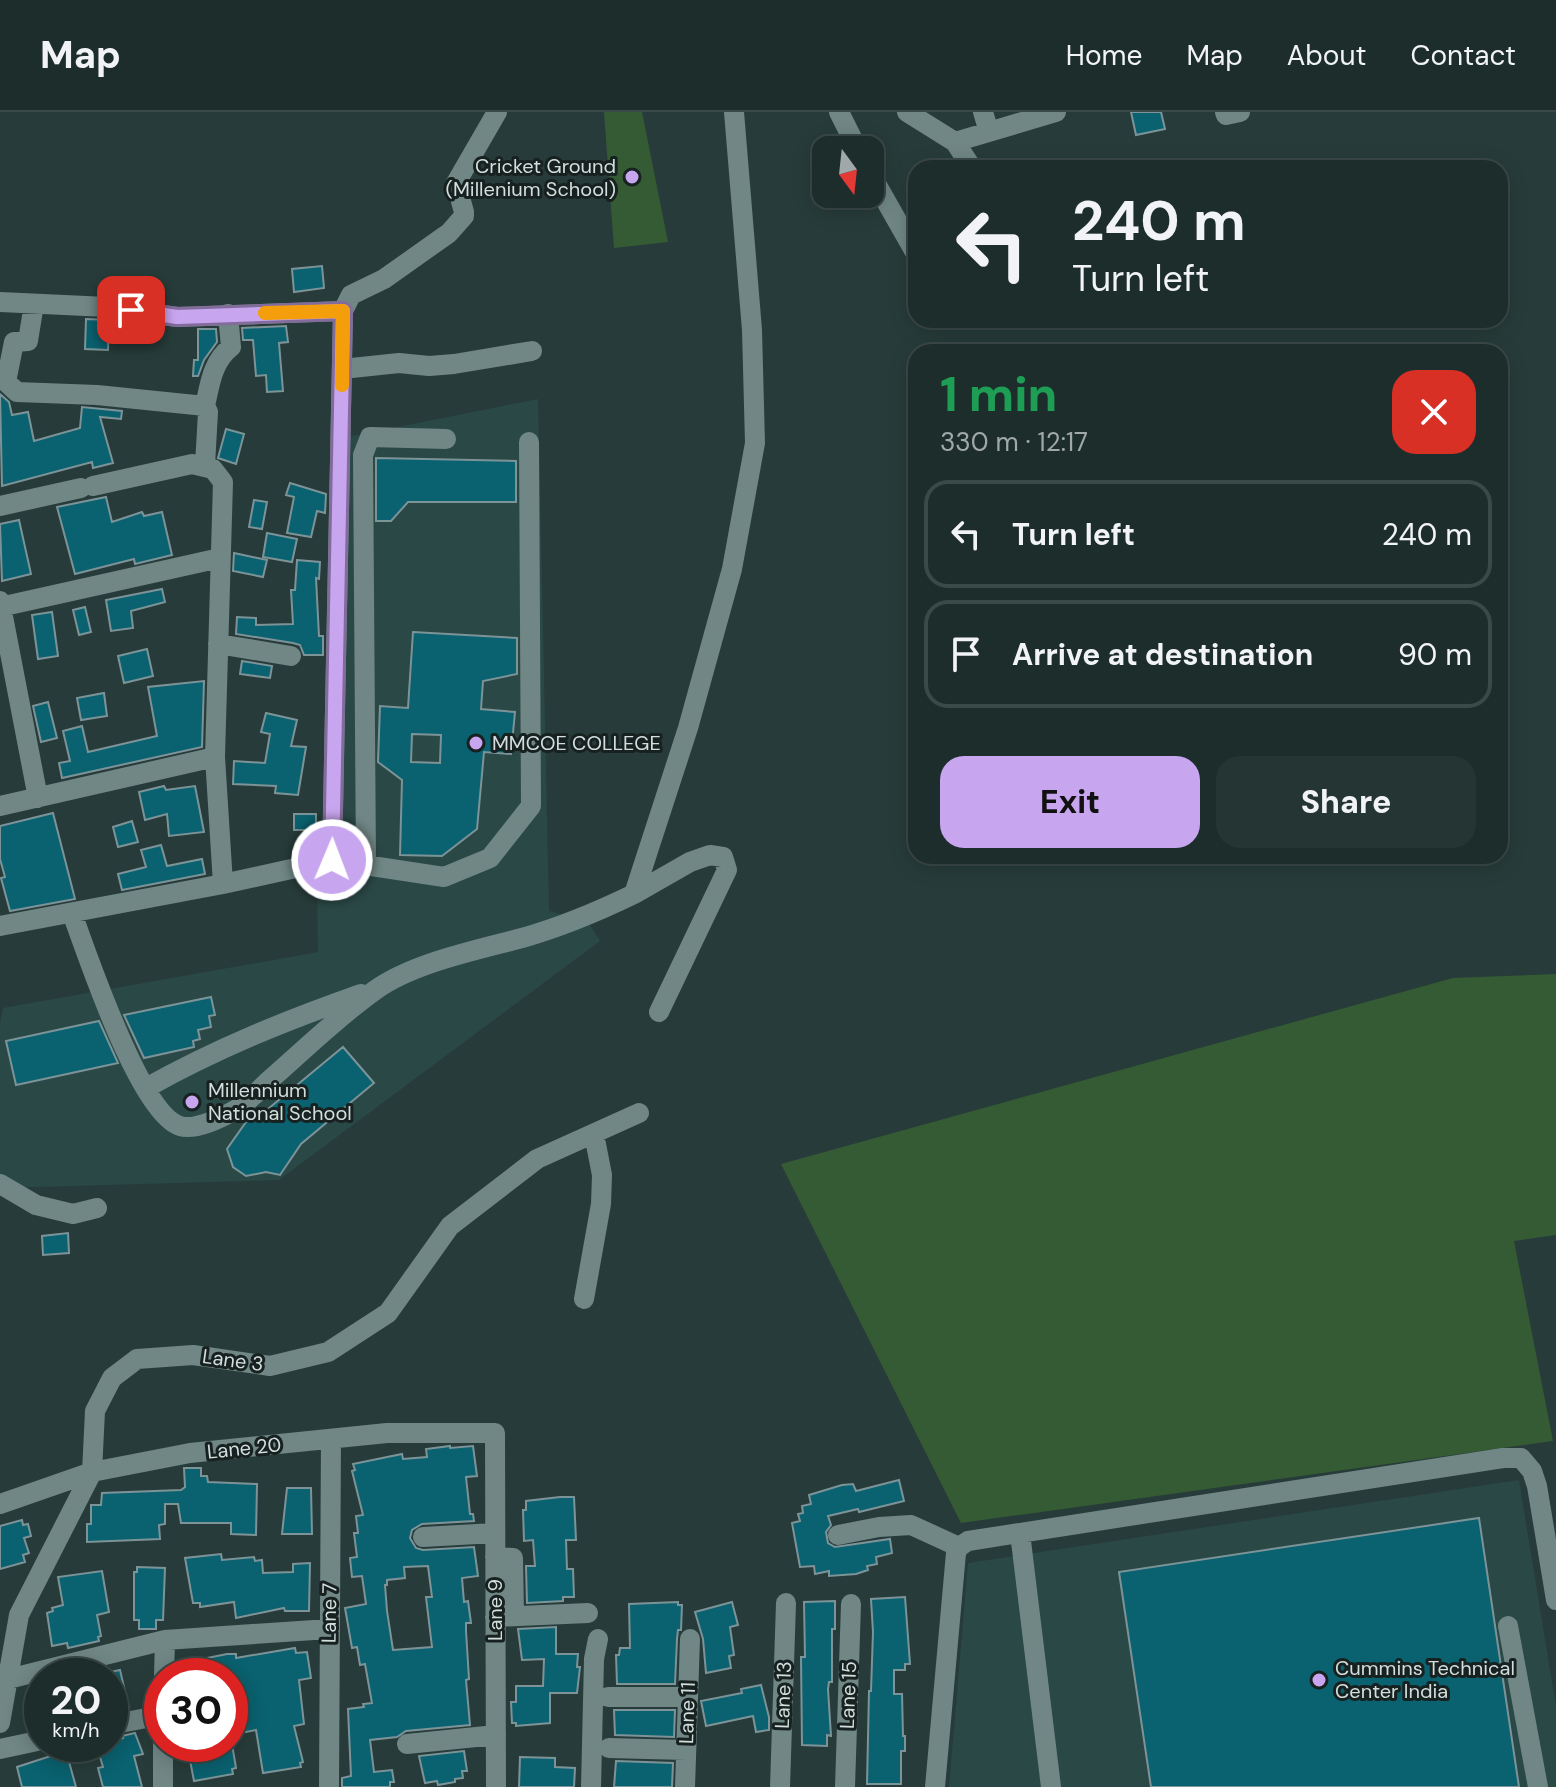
<!DOCTYPE html>
<html lang="en">
<head>
<meta charset="utf-8">
<style>
  :root { --surface:#1d2d2c; --page:#253534; --text:#f1f3f6; --muted:#a0a8a9; --line:#3b4948; --accent:#c8a6ef }
  body { margin:0; font-family:"DM Sans",sans-serif; background:var(--page); color:var(--text); height:100vh; display:flex; flex-direction:column; font-size:30px; white-space:nowrap }
  * { box-sizing:border-box; margin:0 }
  p { font-size:26px; color:var(--muted) }
  .icon { flex:none; width:44px; height:44px; fill:none; stroke:currentColor; stroke-width:2; stroke-linecap:round; stroke-linejoin:round }
  .map { position:relative; flex:1; overflow:hidden }
  .drawer { position:absolute; left:908px; top:232px; width:600px; height:520px; display:flex; flex-direction:column; background:var(--surface); border-radius:24px; box-shadow:0 4px 20px #0003,0 0 0 2px var(--line) }
  .drawer>* { flex:none }
  .top-card { position:absolute; left:908px; top:48px; width:600px; height:168px; border-radius:24px; box-shadow:0 4px 20px #0003,0 0 0 2px var(--line); background:#1d2d2c; color:var(--text); overflow:hidden }
  .needle { width:52px; rotate:165deg }
  .fabs { position:absolute; left:812px; top:24px; display:grid; gap:16px }
  .fabs a { display:grid; place-items:center; width:72px; height:72px; border-radius:16px; background:var(--surface); box-shadow:0 4px 20px #0003,0 0 0 2px var(--line); font-size:40px }
  .speed { position:absolute; left:24px; top:1546px; display:flex; gap:16px; font-size:40px; font-weight:700; text-align:center }
  .speed>* { display:grid; place-content:center; width:104px; height:104px; border-radius:50%; background:var(--surface); box-shadow:0 4px 20px #0003,0 0 0 2px var(--line); line-height:1 }
  .speed small { font-size:20px; font-weight:400 }
  .speed .limit { border:12px solid #d22; background:#fff; color:#111 }
  .pin { position:absolute; display:grid; place-items:center; width:68px; height:68px; color:#fff; margin:-34px; border-radius:16px; box-shadow:0 4px 12px #0006 }
  .me { position:absolute; width:88px; margin:-44px; rotate:1deg; stroke-linejoin:round; filter:drop-shadow(0 0 6px #0008) }
  .turn { display:flex; align-items:center; gap:28px; height:168px; padding:0 32px; font-size:36px }
  .turn .icon { width:104px; height:104px; stroke-width:2.5 }
  .turn b { display:block; font-size:56px; line-height:68px }
  .round { display:grid; place-items:center; flex:none; width:84px; height:84px; border-radius:24px; background:var(--page) }
  .summary { display:flex; align-items:center; justify-content:space-between; height:136px; padding:0 32px }
  h1 { font-size:48px; font-weight:800; line-height:60px; color:#1e9e55 }
  .cta { display:flex; gap:16px; margin-top:auto; padding:16px 32px }
  .cta a { flex:1; height:92px; border-radius:24px; background:var(--accent); color:#111; font-size:32px; font-weight:800; line-height:92px; text-align:center }
  .cta a+a { background:var(--page); color:var(--text) }
  ul { padding:0; list-style:none }
  li { display:flex; align-items:center; gap:24px; height:108px; margin:0 16px 12px; padding:0 16px; border:4px solid var(--line); border-radius:24px }
  li div { flex:1 }
  li b { display:block; font-size:30px }
  li em { font-style:normal }
  header { display:flex; align-items:center; gap:48px; box-sizing:border-box; height:112px; padding:0 40px; background:var(--surface); border-bottom:2px solid var(--line) }
  header strong { font-size:38px }
  nav { display:flex; gap:44px; margin-inline-start:auto; font-size:28px }
  .map>svg:first-child { display:block }
</style>
</head>
<body>
<header>
<strong>Map</strong>
<nav><a>Home</a><a>Map</a><a>About</a><a>Contact</a></nav>
</header>
<div class="map">
<svg width="1556" height="1675" viewBox="0 0 1556 1675">
  <rect width="100%" height="100%" fill="#273c3a"/>
  <path fill="#2a4846" d="M538 287 549 799 588 810 600 829 279 1068 0 1076V912L3 896 318 840 317 770 352 763 342 720 348 325Z
    M1519 1368 1556 1595V1675H949L968 1451Z"/>
  <path fill="#355b34" d="M604 0H642L668 130 614 136Z
    M1556 862V1123L1514 1129 1553 1329 961 1411 781 1052 1453 866Z"/>
  <path fill="#0a616f" stroke="#7c9398" stroke-width="2" fill-rule="evenodd" d="M1131 0H1161L1165 17 1136 23Z
    M322 154 324 176 294 180 292 157Z
    M86 207 109 208 108 238 85 237Z
    M286 214 288 230 279 231 283 279 267 280 266 263 256 264 253 228H243L242 216Z
    M198 217H216L217 230 204 248 198 264H193L194 248H198Z
    M0 282 9 290 12 303 28 300 34 329 80 316 82 295 122 299 121 307 100 305 113 351 93 356 92 350 2 374Z
    M226 317 244 322 236 352 218 346Z
    M376 346 516 349V390H408L391 409H376Z
    M290 371 326 382 325 401 317 399 311 425 287 421 294 385 286 383Z
    M106 385 112 410 142 400 144 404 162 400 172 443 135 452 134 447 75 462 57 395Z
    M254 388 267 390 262 417 249 415Z
    M19 408 31 462 2 469 0 412Z
    M267 421 297 427 292 450 263 445Z
    M234 441 267 448 263 465 233 459Z
    M297 448 320 450 319 467 316 466 319 524H323V543H304L300 533 293 531 236 522 237 505 256 506V513L293 512 291 478H295Z
    M162 477 165 490 131 499 133 516 111 519 106 488Z
    M85 495 91 520 79 523 73 498Z
    M52 500 58 544 38 547 32 503Z
    M413 520 517 526V562L483 569 481 597 515 600 511 642 484 640 477 717 442 744 400 743 402 668 378 650 380 594 408 596ZM412 622 441 623 440 651 411 650Z
    M147 537 153 564 124 571 118 544Z
    M242 549 272 554 270 566 240 562Z
    M204 569 202 635 62 666 59 651 70 649 63 619 82 614 88 640 157 624 148 575Z
    M104 581 107 604 81 608 77 586Z
    M48 590 57 626 41 630 33 594Z
    M266 601 297 608 291 634 306 635 298 683 275 681 276 674 233 672 234 649 265 651 270 622 261 620Z
    M164 674 166 678 195 674 204 720 169 724 167 702 145 708 139 680Z
    M53 701 75 787 10 799 1 766 5 765 0 747V714Z
    M294 702H316V718H294Z
    M132 709 138 730 118 735 113 715Z
    M161 733 167 754 202 747 205 762 122 778 118 762 146 755 141 738Z
    M211 885 215 903 209 904 211 915 198 918 200 927 193 929 194 935 144 946 124 903Z
    M99 909 118 951 16 973 6 929Z
    M343 935 374 971 301 1032 280 1063 266 1060 246 1064 233 1055 227 1037 246 1010 268 997Z
    M68 1121 69 1141 43 1143 42 1124Z
    M450 1334V1336L473 1334 477 1364 466 1365 470 1402H473L474 1409 422 1412 412 1418 410 1426 416 1436 423 1438 474 1435 478 1464 462 1466 464 1490 468 1489 471 1511H466V1519L469 1567 466 1568 470 1613 406 1619 397 1625 370 1628 374 1660 392 1658 394 1670H390V1675H342V1666L351 1664 348 1597 364 1595 363 1592 372 1591 365 1552 360 1553 357 1535 352 1536 345 1496 366 1492 362 1464 352 1465 350 1446 357 1445 354 1421H358L356 1404 363 1403 352 1359 355 1358 353 1352 402 1342 403 1347 427 1345 426 1337ZM428 1454 432 1485H426L432 1535 393 1538 387 1499 385 1473H387V1468L405 1466 404 1455Z
    M184 1356H201V1364H207L208 1370 257 1372 256 1423 231 1422V1411H181L178 1392H165V1412L159 1413 160 1427 87 1430V1412H91V1393H101L102 1381 181 1378 185 1375Z
    M899 1368 904 1389 859 1400 858 1397 828 1404 831 1413 826 1420 828 1431 835 1435 890 1427 892 1441 876 1445 877 1452 867 1454 868 1458 856 1462 829 1464V1459L815 1462 814 1454 800 1455 792 1411 800 1409 798 1402 803 1401 802 1394 811 1392 809 1383 842 1373 853 1372 856 1379Z
    M287 1376H311L312 1422H282Z
    M560 1385H574L576 1428H566L567 1457H573L574 1485H563V1489L527 1491 526 1454H535L533 1428 524 1429 523 1398H526V1389Z
    M1479 1406 1519 1675H1151L1119 1460Z
    M22 1408 23 1413 28 1412 31 1424 24 1426 29 1441 23 1443 25 1450 0 1457V1414Z
    M221 1442 222 1448 254 1445 255 1449 262 1448 263 1461 293 1460V1452L310 1451 309 1499H285L284 1496 236 1506 234 1490 200 1495V1491H193L185 1446Z
    M137 1455 165 1456 163 1508H156V1517H139V1508H134V1460H137Z
    M102 1459 109 1500 97 1503 101 1524 98 1525 99 1529 68 1536 67 1531 52 1534 47 1501 53 1499 52 1496 63 1493 58 1465Z
    M905 1485 910 1552H905V1558H894V1582H902L903 1624H905V1639H901V1672H867L869 1579H871L873 1520 871 1487Z
    M835 1489V1517H832V1570H829L828 1577 831 1624 827 1623V1634L802 1633 801 1545H805L804 1490Z
    M678 1490V1493H682L681 1518H678L677 1527 675 1572H617L616 1543H619L620 1536H630L629 1492Z
    M732 1490 738 1513 730 1515 734 1543 729 1544 731 1556 706 1561 703 1527 695 1500Z
    M556 1515V1542H578L577 1555H580L577 1581H550V1611L516 1614V1611H512L511 1590H516V1574H543L544 1547 522 1548 518 1517Z
    M295 1536 296 1541 307 1540 311 1566 299 1568 304 1612 294 1614 303 1650 300 1651 301 1655 263 1661 256 1618 230 1623V1564H184L182 1551 227 1542H236V1546Z
    M120 1558 129 1596 110 1600V1560Z
    M761 1573 769 1605V1618L756 1620 753 1604 706 1614 701 1589 742 1581 741 1577Z
    M42 1588V1615L31 1617 28 1590Z
    M614 1598H675L674 1625 615 1623Z
    M135 1621 143 1642 134 1644 142 1675H103L98 1656 103 1655 98 1638 103 1636 102 1632H110V1629L123 1626 122 1624Z
    M219 1632H232L236 1656 232 1657 233 1662 194 1669 188 1638Z
    M66 1639 76 1675H22L17 1655Z
    M464 1639 467 1659H462L463 1666 455 1667V1670L438 1673 437 1669 425 1671 419 1644Z
    M520 1645 555 1646V1655L575 1656 574 1675H519Z
    M616 1649 673 1651 672 1675H614Z"/>
  <g fill="none" stroke-linecap="round" stroke-linejoin="round">
    <path stroke="#708785" stroke-width="20" d="M839 0 858 38
      M907 0 955 30
      M983 0 989 20
      M1225 0 1226 3 1240 0
      M972 56 955 30 1056 0
      M870 61 916 142
      M0 190 107 195 177 205 343 199
      M34 192 28 229 14 230 6 270 17 280 97 283 205 294 208 300 205 353
      M342 257 399 251 429 254 454 252 532 239
      M205 294C210 272 212 250 231 235L228 202
      M93 374 192 352 213 357 223 370 215 645 223 772
      M0 394 81 376
      M0 489 38 686
      M0 495 220 446
      M218 532 291 544
      M0 694 215 645
      M332 748 343 199 351 183 384 167 449 121 464 104V100L456 71 497 0
      M366 753 363 343 370 325 446 327
      M72 801C87 842 140 1002 180 1014 195 1019 223 1005 237 997 250 989 261 975 273 965 306 936 339 904 374 879 412 851 477 838 522 826 561 815 597 800 634 782
      M0 814 223 772 332 748 444 765 490 746 531 694 529 330
      M659 900 727 758 723 745 710 743 690 750 634 782 688 616 732 457 755 331 752 218 734 0
      M146 976C217 936 285 909 361 882
      M0 1072 36 1093 73 1102 97 1096
      M584 1187 601 1092 602 1063 594 1022
      M0 1392 92 1360 190 1341 387 1321H495L496 1675
      M1020 1421 1051 1675
      M838 1423 879 1415 911 1413 959 1435
      M423 1425 495 1421
      M495 1445 513 1446 514 1504
      M495 1505 588 1501
      M1508 1514 1538 1675
      M164 1564 165 1528
      M0 1569 165 1528 329 1517
      M608 1585H688
      M0 1611 19 1503 92 1360 95 1299 112 1266 137 1247 193 1243 270 1254 328 1240 388 1201 450 1114 537 1047 639 1001
      M110 1613 162 1603
      M163 1632V1675
      M407 1632 496 1623
      M609 1636 686 1638
      M0 1637 42 1628
      M329 1675 331 1327
      M591 1675 594 1547 598 1527
      M685 1675 690 1527
      M780 1675 786 1491
      M845 1675 851 1492
      M935 1675 956 1441 959 1435 968 1429 1503 1346H1521L1532 1359 1537 1374 1556 1488"/>
  </g>
  <g fill="none" stroke-linecap="round" stroke-linejoin="round">
    <defs>
      <path id="route" d="M131 198 177 205 343 199 332 748"/>
    </defs>
    <use href="#route" stroke="#826c9b" stroke-width="20"/>
    <use href="#route" stroke="#c8a6ef" stroke-width="14"/>
    <path stroke="#f59e0b" stroke-width="14" d="M265 201 343 199 342 273"/>
  </g>
  <g fill="#c8a6ef" stroke="#172120" stroke-width="3">
    <circle cx="632" cy="65" r="8"/>
    <circle cx="476" cy="631" r="8"/>
    <circle cx="192" cy="990" r="8"/>
    <circle cx="1319" cy="1568" r="8"/>
  </g>
  <g text-anchor="middle" dominant-baseline="central" stroke-width="6" stroke-linejoin="round" paint-order="stroke">
    <g font-size="20" fill="#d2dedd" stroke="#172120" text-anchor="start">
      <text x="616" y="54" text-anchor="end">Cricket Ground<tspan x="616" dy="23">(Millenium School)</tspan></text>
      <text x="492" y="631">MMCOE COLLEGE</text>
      <text x="208" y="978">Millennium<tspan x="208" dy="23">National School</tspan></text>
      <text x="1335" y="1556">Cummins Technical<tspan x="1335" dy="23">Center India</tspan></text>
    </g>
    <g font-size="20" fill="#d2dedd" stroke="#172120">
      <text transform="translate(233 1248) rotate(8)">Lane 3</text>
      <text transform="translate(244 1336) rotate(-6)">Lane 20</text>
      <text transform="translate(495 1498) rotate(-90)">Lane 9</text>
      <text transform="translate(329 1501) rotate(-89)">Lane 7</text>
      <text transform="translate(783 1583) rotate(-88)">Lane 13</text>
      <text transform="translate(848 1583) rotate(-88)">Lane 15</text>
      <text transform="translate(687 1601) rotate(-88)">Lane 11</text>
    </g>
  </g>
</svg>
<div class="fabs">
<a><svg class="needle" viewBox="-14 -14 28 28"><path d="M0-13l5 13h-10z" fill="#e53935"/><path d="M0 13l5-13h-10z" fill="#a0a8a9"/></svg></a>
</div>
<div class="speed"><div>20<small>km/h</small></div><div class="limit">30</div></div>
<div class="pin" style="left:131px;top:198px;background:#d93025"><svg class="icon" aria-label="arrive" viewBox="0 0 24 24"><path d="M6 21V4h12l-3 4 3 4H6"/></svg></div>
<svg class="me" style="left:332px;top:748px" viewBox="-20 -20 40 40"><circle r="17" fill="#c8a6ef" stroke="#fff" stroke-width="3"/><path d="M0-11L8 9 0 5-8 9z" fill="#fff"/></svg>
<div class="top-card">
<div class="turn"><svg class="icon" aria-label="left" viewBox="0 0 24 24"><path d="M17 20v-9H6M10 6l-5 5 5 5"/></svg><div><b>240 m</b>Turn left</div></div>
</div>
<section class="drawer">
<div class="summary"><div><h1>1 min</h1><p>330 m · 12:17</p></div><a class="round" style="background:#d93025;color:#fff"><svg class="icon" aria-label="close" viewBox="0 0 24 24"><path d="M6 6l12 12M18 6L6 18"/></svg></a></div>
<ul>
<li><svg class="icon" aria-label="left" viewBox="0 0 24 24"><path d="M17 20v-9H6M10 6l-5 5 5 5"/></svg><div><b>Turn left</b></div><em>240 m</em></li>
<li><svg class="icon" aria-label="arrive" viewBox="0 0 24 24"><path d="M6 21V4h12l-3 4 3 4H6"/></svg><div><b>Arrive at destination</b></div><em>90 m</em></li>
</ul>
<div class="cta"><a>Exit</a><a>Share</a></div>
</section>
</div>
</body>
</html>
